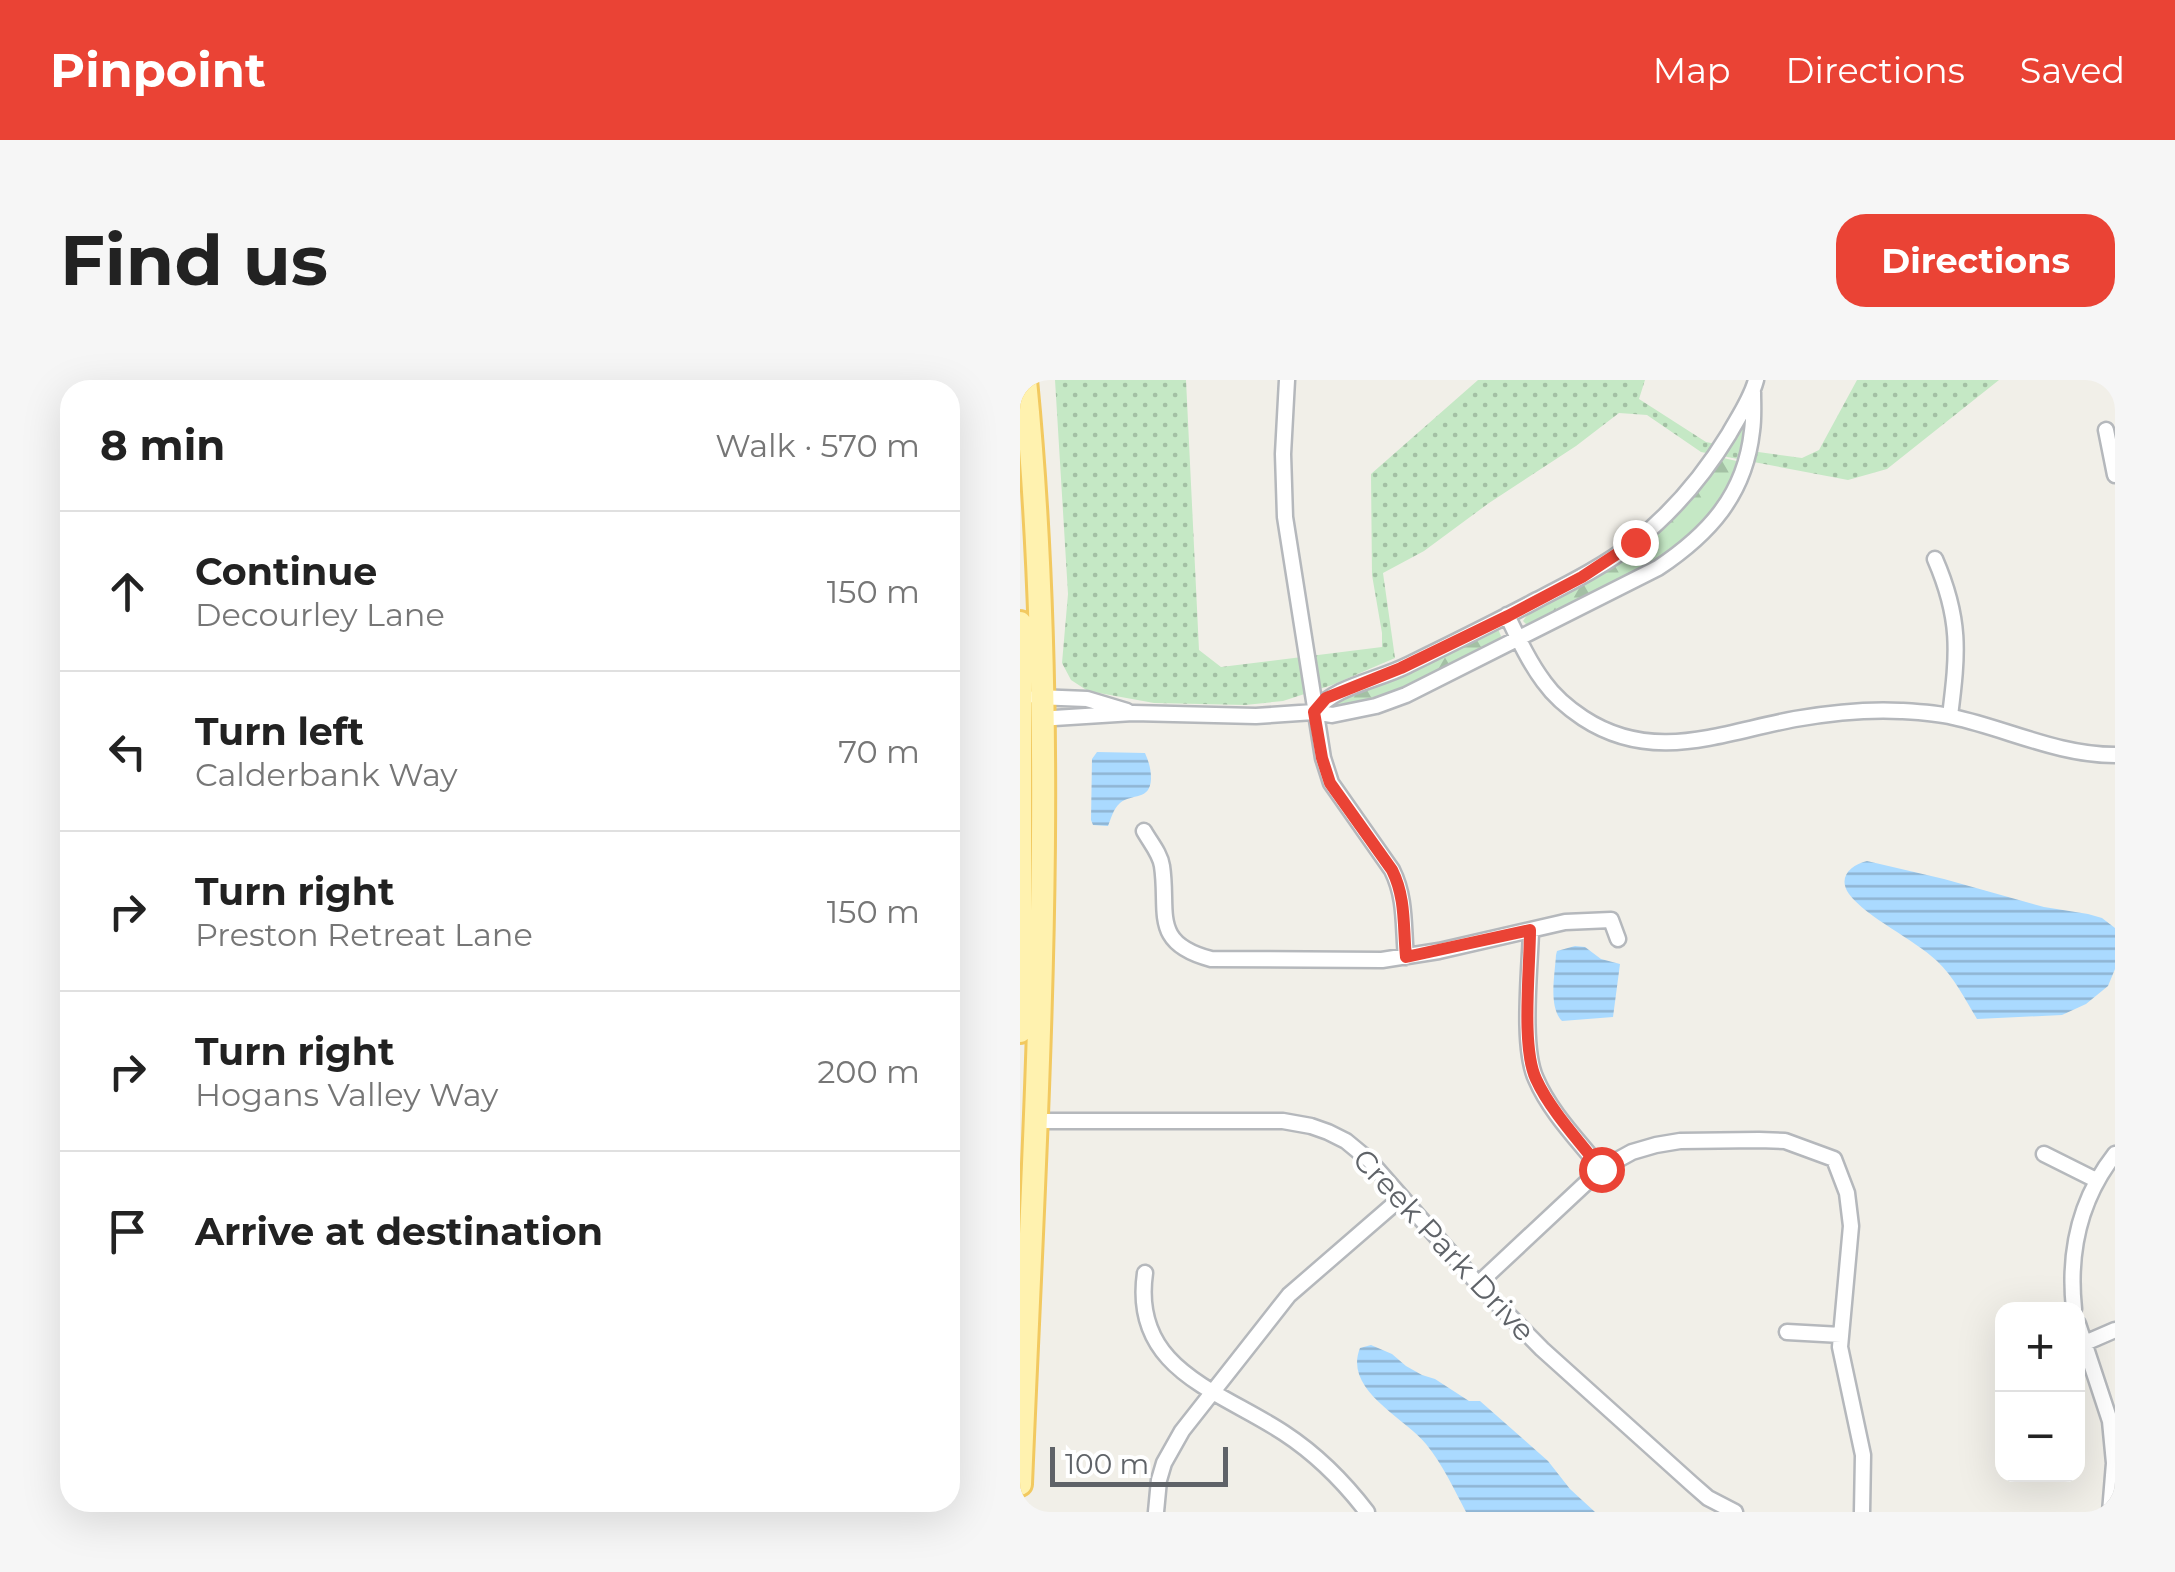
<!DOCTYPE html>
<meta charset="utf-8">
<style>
body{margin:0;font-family:Montserrat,sans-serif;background:#f6f6f6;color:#222}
.controls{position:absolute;right:30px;bottom:30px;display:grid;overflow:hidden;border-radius:20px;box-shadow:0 10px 40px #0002}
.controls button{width:90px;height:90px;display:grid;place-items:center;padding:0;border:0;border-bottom:2px solid #e0e0e0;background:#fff;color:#222;font:50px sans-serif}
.scale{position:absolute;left:30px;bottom:25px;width:178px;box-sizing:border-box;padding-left:10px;border:5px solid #5f6368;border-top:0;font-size:28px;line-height:35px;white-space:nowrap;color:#5f6368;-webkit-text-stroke:8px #fff;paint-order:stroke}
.stop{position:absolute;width:30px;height:30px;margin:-22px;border:8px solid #ea4335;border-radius:50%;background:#fff}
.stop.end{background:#ea4335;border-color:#fff;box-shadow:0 2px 10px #0008}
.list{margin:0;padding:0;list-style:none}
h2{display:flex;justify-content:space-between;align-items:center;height:130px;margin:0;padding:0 40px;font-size:42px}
h2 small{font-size:32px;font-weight:400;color:#767676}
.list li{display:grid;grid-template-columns:65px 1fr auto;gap:30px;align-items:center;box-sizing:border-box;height:160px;padding:0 40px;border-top:2px solid #e0e0e0}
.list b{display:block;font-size:38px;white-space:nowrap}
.list p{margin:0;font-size:32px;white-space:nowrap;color:#767676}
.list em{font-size:32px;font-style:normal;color:#767676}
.icon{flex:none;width:55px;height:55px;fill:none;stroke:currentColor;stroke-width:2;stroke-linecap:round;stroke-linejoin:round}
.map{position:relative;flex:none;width:1095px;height:1132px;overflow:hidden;border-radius:30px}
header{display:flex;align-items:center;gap:60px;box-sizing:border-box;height:140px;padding:0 50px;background:#ea4335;color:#fff}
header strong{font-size:48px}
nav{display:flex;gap:55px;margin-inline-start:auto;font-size:35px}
.intro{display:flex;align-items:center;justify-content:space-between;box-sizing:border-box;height:240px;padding:0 60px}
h1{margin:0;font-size:70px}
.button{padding:25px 45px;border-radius:30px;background:#ea4335;color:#fff;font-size:35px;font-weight:700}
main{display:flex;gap:60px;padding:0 60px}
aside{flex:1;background:#fff;border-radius:30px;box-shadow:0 10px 40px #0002}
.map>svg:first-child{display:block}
.grass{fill:url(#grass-dots)}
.forest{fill:url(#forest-firs)}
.water{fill:url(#water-rules)}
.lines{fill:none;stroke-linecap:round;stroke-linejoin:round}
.street-casing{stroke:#b5b8bc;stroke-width:19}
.primary-casing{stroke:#f2c960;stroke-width:28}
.street{stroke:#fff;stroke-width:14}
.primary{stroke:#fff2af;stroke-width:22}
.route{stroke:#ea4335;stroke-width:12}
.labels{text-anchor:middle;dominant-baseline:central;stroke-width:8;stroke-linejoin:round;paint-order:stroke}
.street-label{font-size:30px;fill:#5f6368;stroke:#fff}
</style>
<header>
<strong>Pinpoint</strong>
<nav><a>Map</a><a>Directions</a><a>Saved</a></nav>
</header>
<div class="intro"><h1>Find us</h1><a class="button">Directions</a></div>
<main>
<aside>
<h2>8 min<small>Walk · 570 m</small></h2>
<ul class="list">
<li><svg class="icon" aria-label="ahead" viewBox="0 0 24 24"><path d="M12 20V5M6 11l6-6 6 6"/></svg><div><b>Continue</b><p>Decourley Lane</p></div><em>150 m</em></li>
<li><svg class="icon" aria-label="left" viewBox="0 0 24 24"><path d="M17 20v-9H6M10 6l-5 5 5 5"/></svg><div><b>Turn left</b><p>Calderbank Way</p></div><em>70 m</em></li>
<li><svg class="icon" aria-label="right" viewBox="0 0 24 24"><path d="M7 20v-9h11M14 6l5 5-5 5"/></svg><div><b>Turn right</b><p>Preston Retreat Lane</p></div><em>150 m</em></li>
<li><svg class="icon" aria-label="right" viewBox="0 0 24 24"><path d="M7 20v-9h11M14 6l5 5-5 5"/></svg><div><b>Turn right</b><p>Hogans Valley Way</p></div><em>200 m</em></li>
<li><svg class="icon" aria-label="arrive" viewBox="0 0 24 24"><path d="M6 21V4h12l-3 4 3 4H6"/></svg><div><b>Arrive at destination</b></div></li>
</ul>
</aside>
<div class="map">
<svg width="1095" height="1132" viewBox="0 0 1095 1132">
<defs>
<pattern id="grass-dots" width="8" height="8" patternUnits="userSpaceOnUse" patternTransform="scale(2.5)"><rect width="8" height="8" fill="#c5e8c5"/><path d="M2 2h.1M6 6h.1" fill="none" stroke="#a3c0a4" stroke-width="1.8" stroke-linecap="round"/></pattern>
<pattern id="forest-firs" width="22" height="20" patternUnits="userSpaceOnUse" patternTransform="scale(2.5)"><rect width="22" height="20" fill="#c5e8c5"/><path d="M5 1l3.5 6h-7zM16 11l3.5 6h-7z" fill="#a3c0a4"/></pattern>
<pattern id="water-rules" width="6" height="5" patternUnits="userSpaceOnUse" patternTransform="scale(2.5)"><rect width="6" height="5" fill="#aadaff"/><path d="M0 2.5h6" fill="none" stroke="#8eb4d2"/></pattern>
</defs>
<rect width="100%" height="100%" fill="#f1efe8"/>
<path class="grass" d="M35,0H166L179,270L201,287L362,267V253L352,195L351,94L458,0H625L619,19L686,62L705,66L718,46H723L727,50L724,70L782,78L799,70L837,0H979L867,89L828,100L681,72L627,35L599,33L556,66L469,123L404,171L363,193L375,278L312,305L263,321L225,325L134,323L68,311L51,300L42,283L48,214Z"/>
<path class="forest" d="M699,77L721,82C711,106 698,130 679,149C656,174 623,188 593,204C565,218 536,232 508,246L503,241L508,234L568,199Z
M472,247L478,249L481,256L478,262L360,319L311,328L308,325L314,319L366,300Z"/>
<path class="water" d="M77,372L125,373C129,382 131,389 131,399C130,421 112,413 100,423C93,429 91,439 88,446L73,445L71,440L72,379Z
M847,481L924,499L1024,527L1068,534L1082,538L1095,548V589L1088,606L1066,624L1042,635L957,639C945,619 934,597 917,581C894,559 847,538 829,514C817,497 831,485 847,481Z
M555,566L565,567L581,579L600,584L593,637L542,641C528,627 535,594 536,575L537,571Z
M351,965L372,974L386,986L402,995L415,999L449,1021H460L528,1081L550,1109L575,1132H446C434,1109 423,1085 406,1064C384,1037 323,1010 340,968Z"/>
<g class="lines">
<g class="street-casing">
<path id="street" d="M267,0L263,74L265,137L303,378L311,403L372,490C386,518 383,546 386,577
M1086,50L1095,95
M915,179C941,239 938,272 930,336
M487,235C498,258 509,282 524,302C534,316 548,328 563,338C633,384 700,353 775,339C810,333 845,329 881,331C898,332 917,333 933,337C988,349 1038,375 1095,375
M16,317L67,319L107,331
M294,332C316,305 357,301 388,285C431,264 474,243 517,220C550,203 584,186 615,162C653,132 684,95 709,54C719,36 731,19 736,0
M20,341L34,338L113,333L236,336L294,332L312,335L356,326L386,315L638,188C689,154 725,115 732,51C734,38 733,25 733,12
M124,451C130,462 140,473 142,486C149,532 130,563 191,579L362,580L419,571L545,542L591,540L598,559
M511,551C510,589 501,667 516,699C530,732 559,761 581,789
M16,741H263L291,746L308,752L326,761L349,780L458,904L522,969L672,1104L688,1118L715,1132
M1024,774L1076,800
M125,893C111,990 199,1010 264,1053C296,1074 324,1102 347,1132
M458,904L581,789L612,772L636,765L660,761L739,760L765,761L814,779L827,813L831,846L820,967L843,1075L842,1132
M1054,929C1048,872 1059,820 1095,774
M1058,944L1090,1041L1094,1083L1090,1132
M767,952L821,955
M1065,963L1095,950
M136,1132L139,1100L144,1083L162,1051L269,915L381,818"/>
</g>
<g class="primary-casing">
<path id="primary" d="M0,243V651
M0,1104C15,736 41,368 5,0"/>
</g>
<use href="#street" class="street"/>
<use href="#primary" class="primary"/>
</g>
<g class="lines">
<path class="route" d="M581,789C560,762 530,730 516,699C501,667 510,588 510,550L386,577C383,546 386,518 372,490L310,403L302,378L294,332L306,318L381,288L488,236L562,197L615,162"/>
</g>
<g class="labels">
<g class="street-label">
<text transform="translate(424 865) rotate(47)">Creek Park Drive</text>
</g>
</g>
</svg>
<div class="controls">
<button>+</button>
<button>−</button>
</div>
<div class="scale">100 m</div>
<div class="stop" style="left:581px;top:789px"></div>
<div class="stop end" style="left:615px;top:162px"></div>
</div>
</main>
